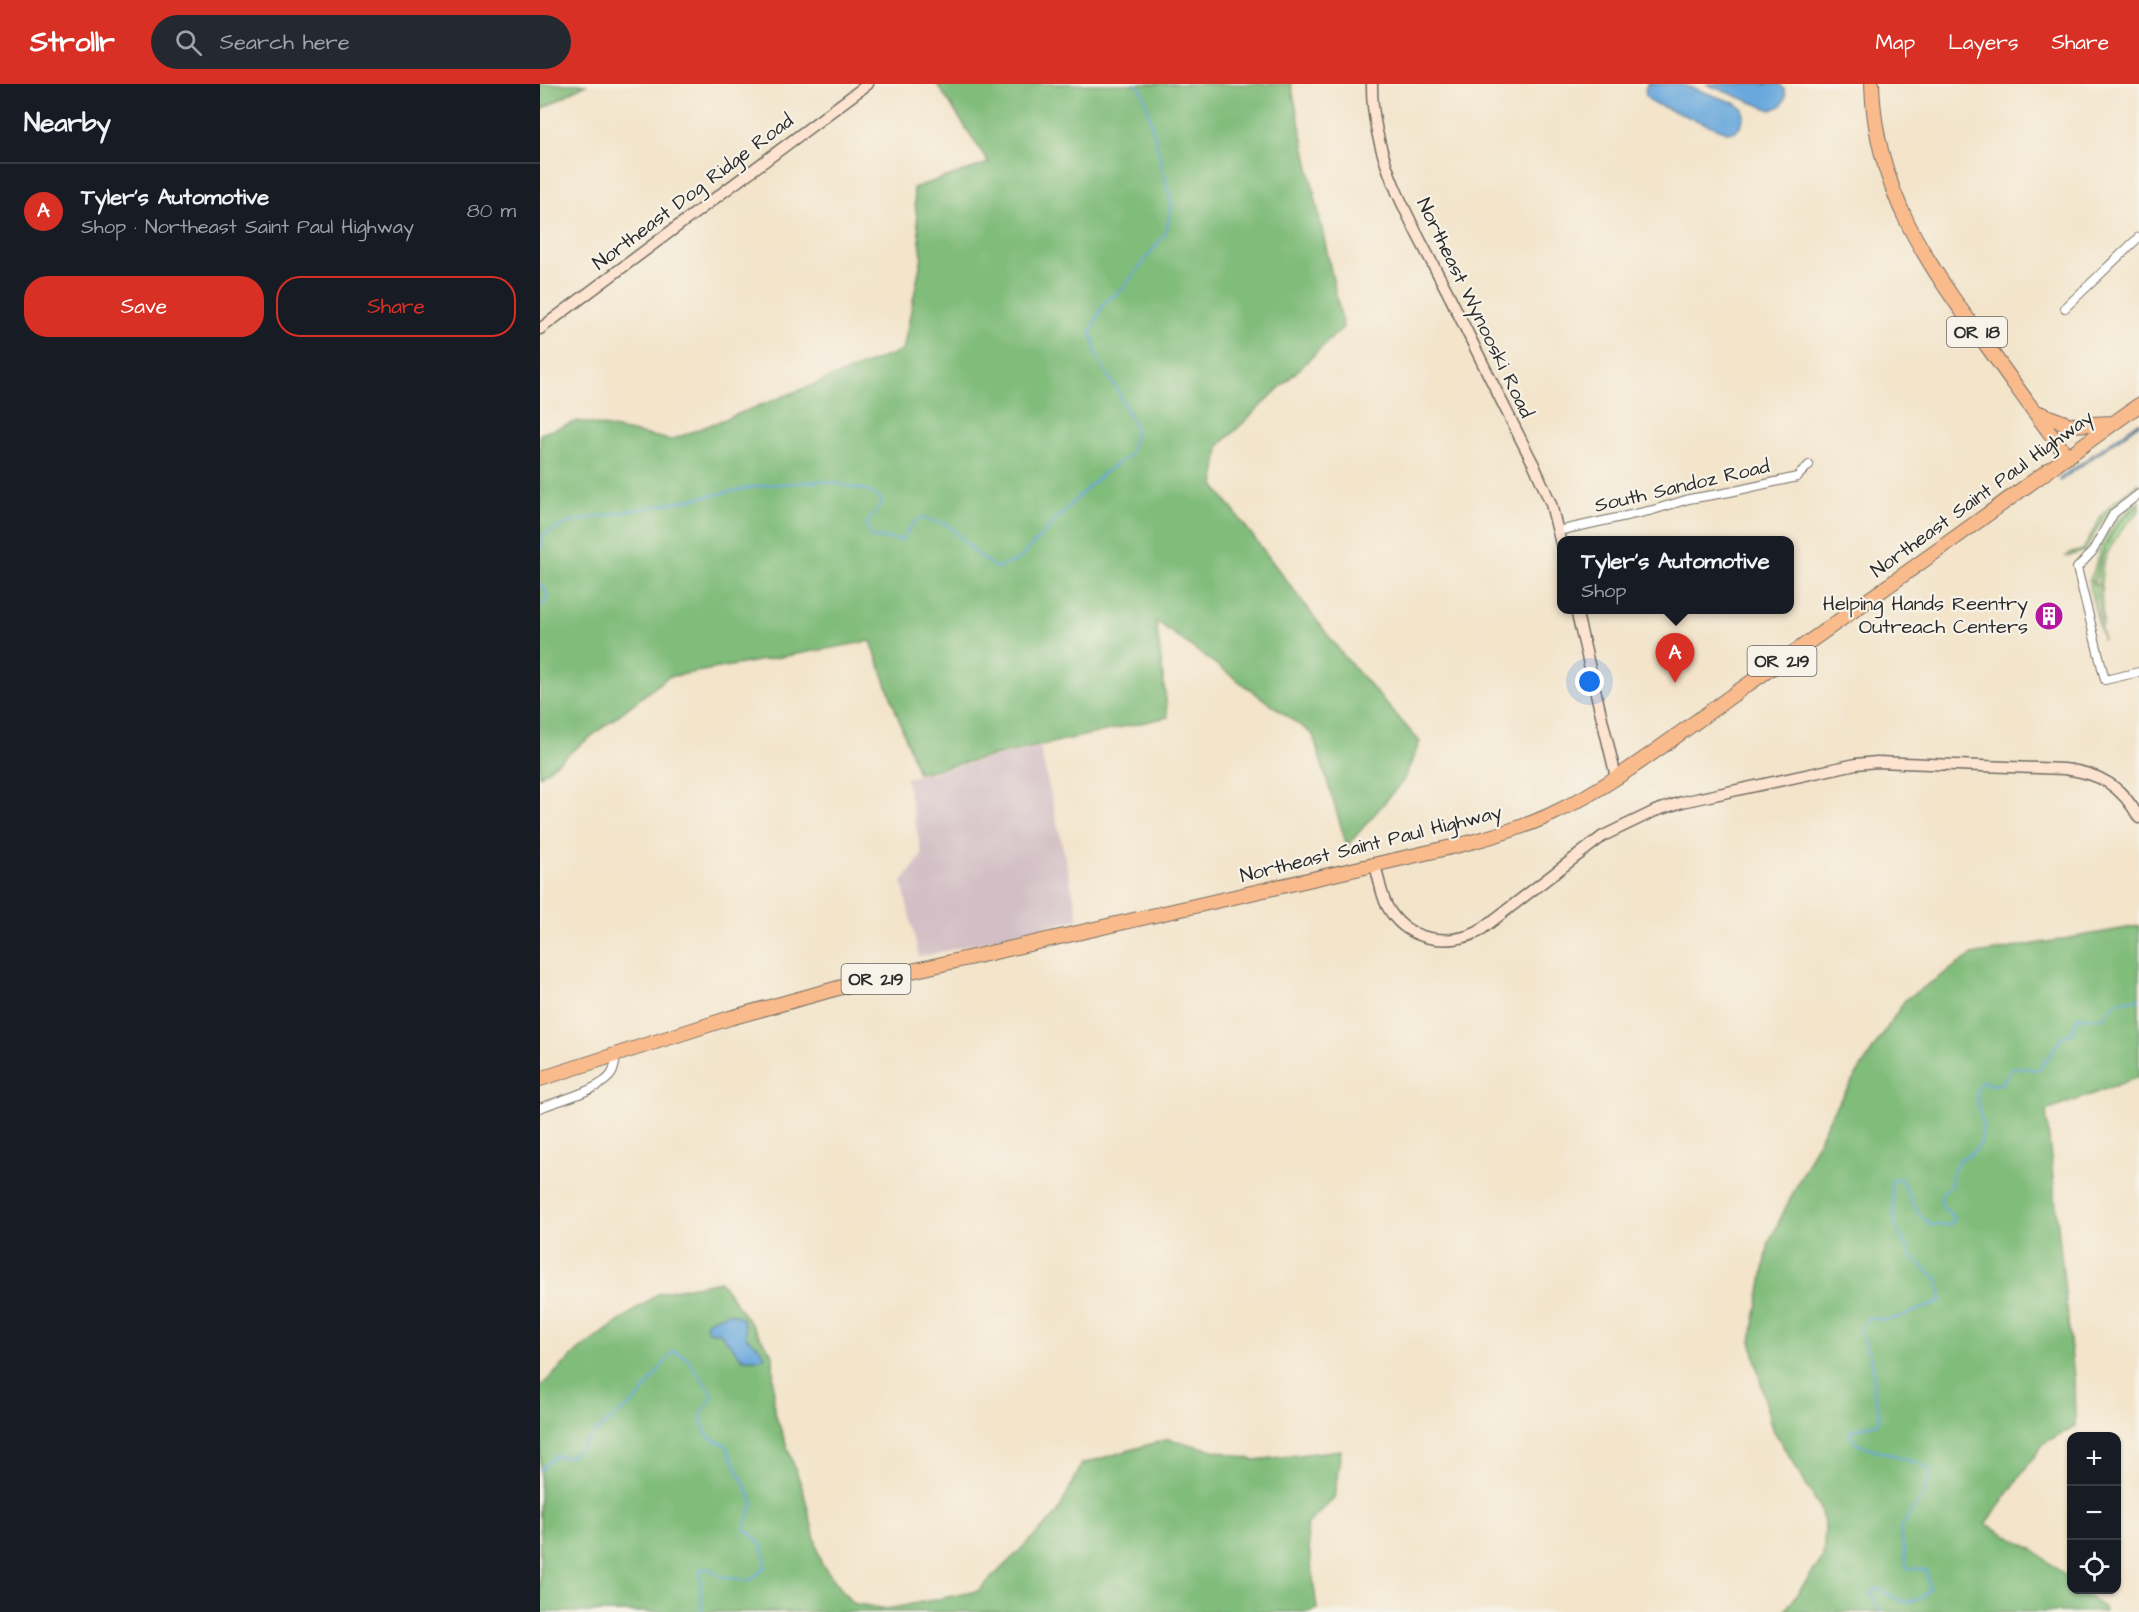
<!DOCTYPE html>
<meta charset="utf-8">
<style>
body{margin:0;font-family:"Architects Daughter",sans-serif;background:#242831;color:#f1f3f6}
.controls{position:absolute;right:18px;bottom:18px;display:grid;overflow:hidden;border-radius:12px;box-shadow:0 2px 4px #0004}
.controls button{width:54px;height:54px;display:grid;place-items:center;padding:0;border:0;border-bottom:2px solid #363941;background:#171b24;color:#f1f3f6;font:30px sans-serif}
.you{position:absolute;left:1050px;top:598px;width:21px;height:21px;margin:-15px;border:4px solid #fff;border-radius:50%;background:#1a73e8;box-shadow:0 0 0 9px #1a73e833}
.badge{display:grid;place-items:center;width:39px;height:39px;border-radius:50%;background:#d93025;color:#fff;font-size:20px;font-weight:700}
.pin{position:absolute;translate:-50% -50px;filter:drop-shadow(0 2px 3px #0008)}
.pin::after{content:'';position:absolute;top:32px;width:21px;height:18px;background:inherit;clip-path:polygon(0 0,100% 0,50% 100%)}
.popup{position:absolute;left:1017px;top:452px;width:237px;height:78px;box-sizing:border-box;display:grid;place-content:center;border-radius:12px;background:#171b24;filter:drop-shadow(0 2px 4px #0005);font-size:20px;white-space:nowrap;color:#9ea1a6}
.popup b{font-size:22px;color:#f1f3f6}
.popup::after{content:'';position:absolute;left:50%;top:100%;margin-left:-12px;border:12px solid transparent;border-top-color:#171b24}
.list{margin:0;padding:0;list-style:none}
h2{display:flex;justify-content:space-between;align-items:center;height:78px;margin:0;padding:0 24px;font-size:26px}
h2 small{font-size:20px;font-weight:400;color:#9ea1a6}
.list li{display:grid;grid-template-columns:39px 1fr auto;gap:18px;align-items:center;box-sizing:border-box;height:96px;padding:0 24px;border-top:2px solid #363941}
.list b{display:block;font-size:22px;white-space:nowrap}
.list p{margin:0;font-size:20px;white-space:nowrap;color:#9ea1a6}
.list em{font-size:20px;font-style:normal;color:#9ea1a6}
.actions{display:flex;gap:12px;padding:18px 24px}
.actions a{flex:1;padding:14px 0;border:2px solid #d93025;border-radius:24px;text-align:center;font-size:21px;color:#d93025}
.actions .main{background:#d93025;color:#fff}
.icon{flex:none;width:33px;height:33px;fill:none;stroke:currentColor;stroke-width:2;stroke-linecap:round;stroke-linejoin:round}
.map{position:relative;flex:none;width:1599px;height:1528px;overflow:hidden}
header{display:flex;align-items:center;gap:36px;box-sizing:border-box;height:84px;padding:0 30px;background:#d93025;color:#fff}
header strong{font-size:28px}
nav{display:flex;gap:33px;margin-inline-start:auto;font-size:21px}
.search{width:420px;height:54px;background:#242831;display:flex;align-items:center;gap:15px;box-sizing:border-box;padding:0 21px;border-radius:33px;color:#9ea1a6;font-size:22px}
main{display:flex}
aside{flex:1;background:#171b24}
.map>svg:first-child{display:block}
.industrial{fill:#d2bec5}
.green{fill:#a1dc8f;stroke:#66845d;stroke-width:1.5}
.forest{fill:#80bc7a;stroke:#567452;stroke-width:1.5}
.water{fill:#69a8dc;stroke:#4a6a84;stroke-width:1.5}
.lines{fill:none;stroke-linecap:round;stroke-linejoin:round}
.stream{stroke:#69a8dc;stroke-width:2}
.street-casing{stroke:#716c63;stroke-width:10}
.secondary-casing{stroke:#716c63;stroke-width:13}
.highway-casing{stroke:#716c63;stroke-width:16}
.street{stroke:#fff;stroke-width:8}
.secondary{stroke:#fde4d1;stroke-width:10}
.highway{stroke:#fabb8c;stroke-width:14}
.labels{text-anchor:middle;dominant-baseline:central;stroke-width:4.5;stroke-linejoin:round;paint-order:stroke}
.shield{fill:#f7f3e8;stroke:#686764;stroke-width:1.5}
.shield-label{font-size:18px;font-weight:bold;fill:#2b2b2b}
.street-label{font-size:20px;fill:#2b2b2b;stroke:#f7f3e8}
.poi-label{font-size:20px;fill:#2b2b2b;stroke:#f7f3e8;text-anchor:end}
</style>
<header>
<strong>Strollr</strong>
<div class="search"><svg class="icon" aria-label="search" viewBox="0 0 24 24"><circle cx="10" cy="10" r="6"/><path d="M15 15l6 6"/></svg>Search here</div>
<nav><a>Map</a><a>Layers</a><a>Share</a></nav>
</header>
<main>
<aside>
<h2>Nearby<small></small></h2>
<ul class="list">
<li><span class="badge">A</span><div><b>Tyler's Automotive</b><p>Shop · Northeast Saint Paul Highway</p></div><em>80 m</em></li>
</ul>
<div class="actions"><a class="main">Save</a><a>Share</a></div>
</aside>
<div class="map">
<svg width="1599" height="1528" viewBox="0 0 1599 1528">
<rect width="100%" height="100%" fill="#f7f3e8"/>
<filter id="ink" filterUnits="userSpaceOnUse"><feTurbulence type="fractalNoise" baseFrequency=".0167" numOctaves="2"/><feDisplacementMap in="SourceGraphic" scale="12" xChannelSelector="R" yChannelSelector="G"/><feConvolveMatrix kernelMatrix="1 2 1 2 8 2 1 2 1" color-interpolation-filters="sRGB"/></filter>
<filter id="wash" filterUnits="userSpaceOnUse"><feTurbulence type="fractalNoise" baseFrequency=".008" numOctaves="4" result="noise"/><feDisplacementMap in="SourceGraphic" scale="24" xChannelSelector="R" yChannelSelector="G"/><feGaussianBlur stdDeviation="1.35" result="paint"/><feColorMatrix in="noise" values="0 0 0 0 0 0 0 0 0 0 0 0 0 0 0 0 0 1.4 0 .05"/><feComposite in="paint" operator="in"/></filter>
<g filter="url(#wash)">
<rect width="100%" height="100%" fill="#f3e4ca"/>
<path class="industrial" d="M500,663L539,835L379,873L362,798L382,771L366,694Z"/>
<path class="green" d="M1599,399V402C1567,424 1563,434 1545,467L1525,473L1531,469L1543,466L1562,431L1573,419Z
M1599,417V420C1573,440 1560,464 1555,496L1550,498L1549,497C1555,489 1555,479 1558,470C1566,447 1580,430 1599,417Z
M1599,422V427C1583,442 1571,457 1564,478L1561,477C1567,454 1580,436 1599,422Z
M1560,479L1563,480L1561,497L1563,542C1558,520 1556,501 1560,479Z
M1555,498L1556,522L1563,556L1549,501Z"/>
<path class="forest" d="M0,0H46L0,26Z
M397,0H751L803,243L679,362L674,401L803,571L880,658L863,697L807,762L773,651L616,537L628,633L378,689L331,557L128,593L0,692V350L38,337L131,356L363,266L382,172L373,104L449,79Z
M1599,842V993L1506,1027L1534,1294L1535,1342L1504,1359L1446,1440L1494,1466L1531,1497L1532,1506H1541L1564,1524L1565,1528H1244L1283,1474L1285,1442L1279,1422L1231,1342L1211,1257L1229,1158L1293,1027L1365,916L1432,871Z
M180,1197L233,1271L234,1327L263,1406L281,1479L312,1519L347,1525L438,1507L517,1430L542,1380L628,1355L715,1376L801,1366L794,1415L766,1441L777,1525L768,1528H0V1303L39,1266L119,1209Z"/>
<path class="water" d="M1107,0H1141L1195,19L1203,25L1204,33L1201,41L1194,48H1187L1113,19C1106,14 1103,9 1107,0Z
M1166,0H1239C1248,6 1247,14 1241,22L1231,26Z
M1599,338V340L1520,397L1519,395Z
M188,1229C209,1233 202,1238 207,1254L219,1263L225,1272L221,1275H203L179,1248L168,1247L166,1241L167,1237Z"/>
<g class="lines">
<path class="stream" d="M0,466L4,451L27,439L225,401L284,397L326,406L340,414L342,419L327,439L330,453L362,456L372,440L381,434L408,441L436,469L456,484L478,476L541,410L565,388L590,371L596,346L579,309L558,276L551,247L563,220L583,205L625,150L632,122L606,18L601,4L595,0
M0,500L3,502L8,511L5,518L0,521
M0,1386L15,1372L30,1373L63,1342L98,1315L133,1267L147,1274L173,1311L161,1330C163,1350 166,1354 186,1361L213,1418L205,1445C221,1458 226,1462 225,1484L209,1497L180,1492L170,1485H160L162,1528
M1341,1528L1331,1511L1336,1504L1363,1518L1381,1515L1390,1504L1386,1486L1367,1484L1360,1444L1383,1411L1392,1387L1378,1379L1317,1360L1309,1348L1339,1338V1327L1333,1305V1280L1320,1246L1328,1233L1342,1236L1353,1235L1401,1218L1398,1195L1372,1174L1355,1141L1351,1097L1360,1094L1378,1129L1391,1141H1409L1415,1135L1401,1121V1109L1411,1102L1412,1091L1419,1076L1432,1069L1440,1061L1443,1044L1436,1008L1442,997L1453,1001L1462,999L1473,983L1499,986L1523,952L1533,949L1537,933L1564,934L1577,917L1599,915"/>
</g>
</g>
<g filter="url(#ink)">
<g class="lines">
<g class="street-casing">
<path id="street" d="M1525,224L1599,153
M1599,410L1574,429L1552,468L1537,484L1565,596L1599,588
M1018,447L1113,426L1149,415L1190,408L1257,393L1269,381
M0,1024C17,1017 64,1005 72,989C75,984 75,976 77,970"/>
</g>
<g class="secondary-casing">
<path id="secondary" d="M832,0C831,79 878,149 912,217C939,272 966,327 994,381L1011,420L1021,460
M0,245L328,0
M1036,526L1076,693
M835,781C839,795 841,810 847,822C865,856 905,863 938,848L1063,752L1115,727L1142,718L1316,680L1337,678L1524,685C1560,689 1582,702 1599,734"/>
</g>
<g class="highway-casing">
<path id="highway" d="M1332,0C1335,107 1387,179 1447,262C1474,299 1500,337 1528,373
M1494,327L1530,341L1573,339
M0,995L190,934L302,903L916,762C948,754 980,745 1010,731C1079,699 1145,644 1207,601C1340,510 1469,414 1599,321"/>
</g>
<use href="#street" class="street"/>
<use href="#secondary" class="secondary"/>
<use href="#highway" class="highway"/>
</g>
</g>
<defs>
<g id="building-disc" transform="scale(1.5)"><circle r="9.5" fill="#b5179e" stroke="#f7f3e8"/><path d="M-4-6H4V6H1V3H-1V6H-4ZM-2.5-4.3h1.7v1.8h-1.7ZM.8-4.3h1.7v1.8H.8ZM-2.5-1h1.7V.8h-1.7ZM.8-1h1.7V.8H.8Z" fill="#fff"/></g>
</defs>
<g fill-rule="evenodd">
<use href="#building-disc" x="1509" y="532"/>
</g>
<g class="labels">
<g class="shield">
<rect x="1407" y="233" width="60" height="30" rx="4.5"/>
<rect x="1207.5" y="562" width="69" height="30" rx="4.5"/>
<rect x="301.5" y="880" width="69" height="30" rx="4.5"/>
</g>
<g class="shield-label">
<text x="1437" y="248">OR 18</text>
<text x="1242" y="577">OR 219</text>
<text x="336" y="895">OR 219</text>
</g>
<g class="street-label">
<text transform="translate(153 108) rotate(-37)">Northeast Dog Ridge Road</text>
<text transform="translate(935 224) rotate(64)">Northeast Wynooski Road</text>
<text transform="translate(1142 402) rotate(-13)">South Sandoz Road</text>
<text transform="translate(1442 410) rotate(-36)">Northeast Saint Paul Highway</text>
<text transform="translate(831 760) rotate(-14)">Northeast Saint Paul Highway</text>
</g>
<g class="poi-label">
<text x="1488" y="520">Helping Hands Reentry<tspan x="1488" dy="23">Outreach Centers</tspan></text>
</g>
</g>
</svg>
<div class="controls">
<button>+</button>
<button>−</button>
<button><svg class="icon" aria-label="locate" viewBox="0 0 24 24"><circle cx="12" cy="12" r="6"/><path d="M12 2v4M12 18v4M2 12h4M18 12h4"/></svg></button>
</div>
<div class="you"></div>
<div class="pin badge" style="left:1135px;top:599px">A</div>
<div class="popup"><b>Tyler's Automotive</b>Shop</div>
</div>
</main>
